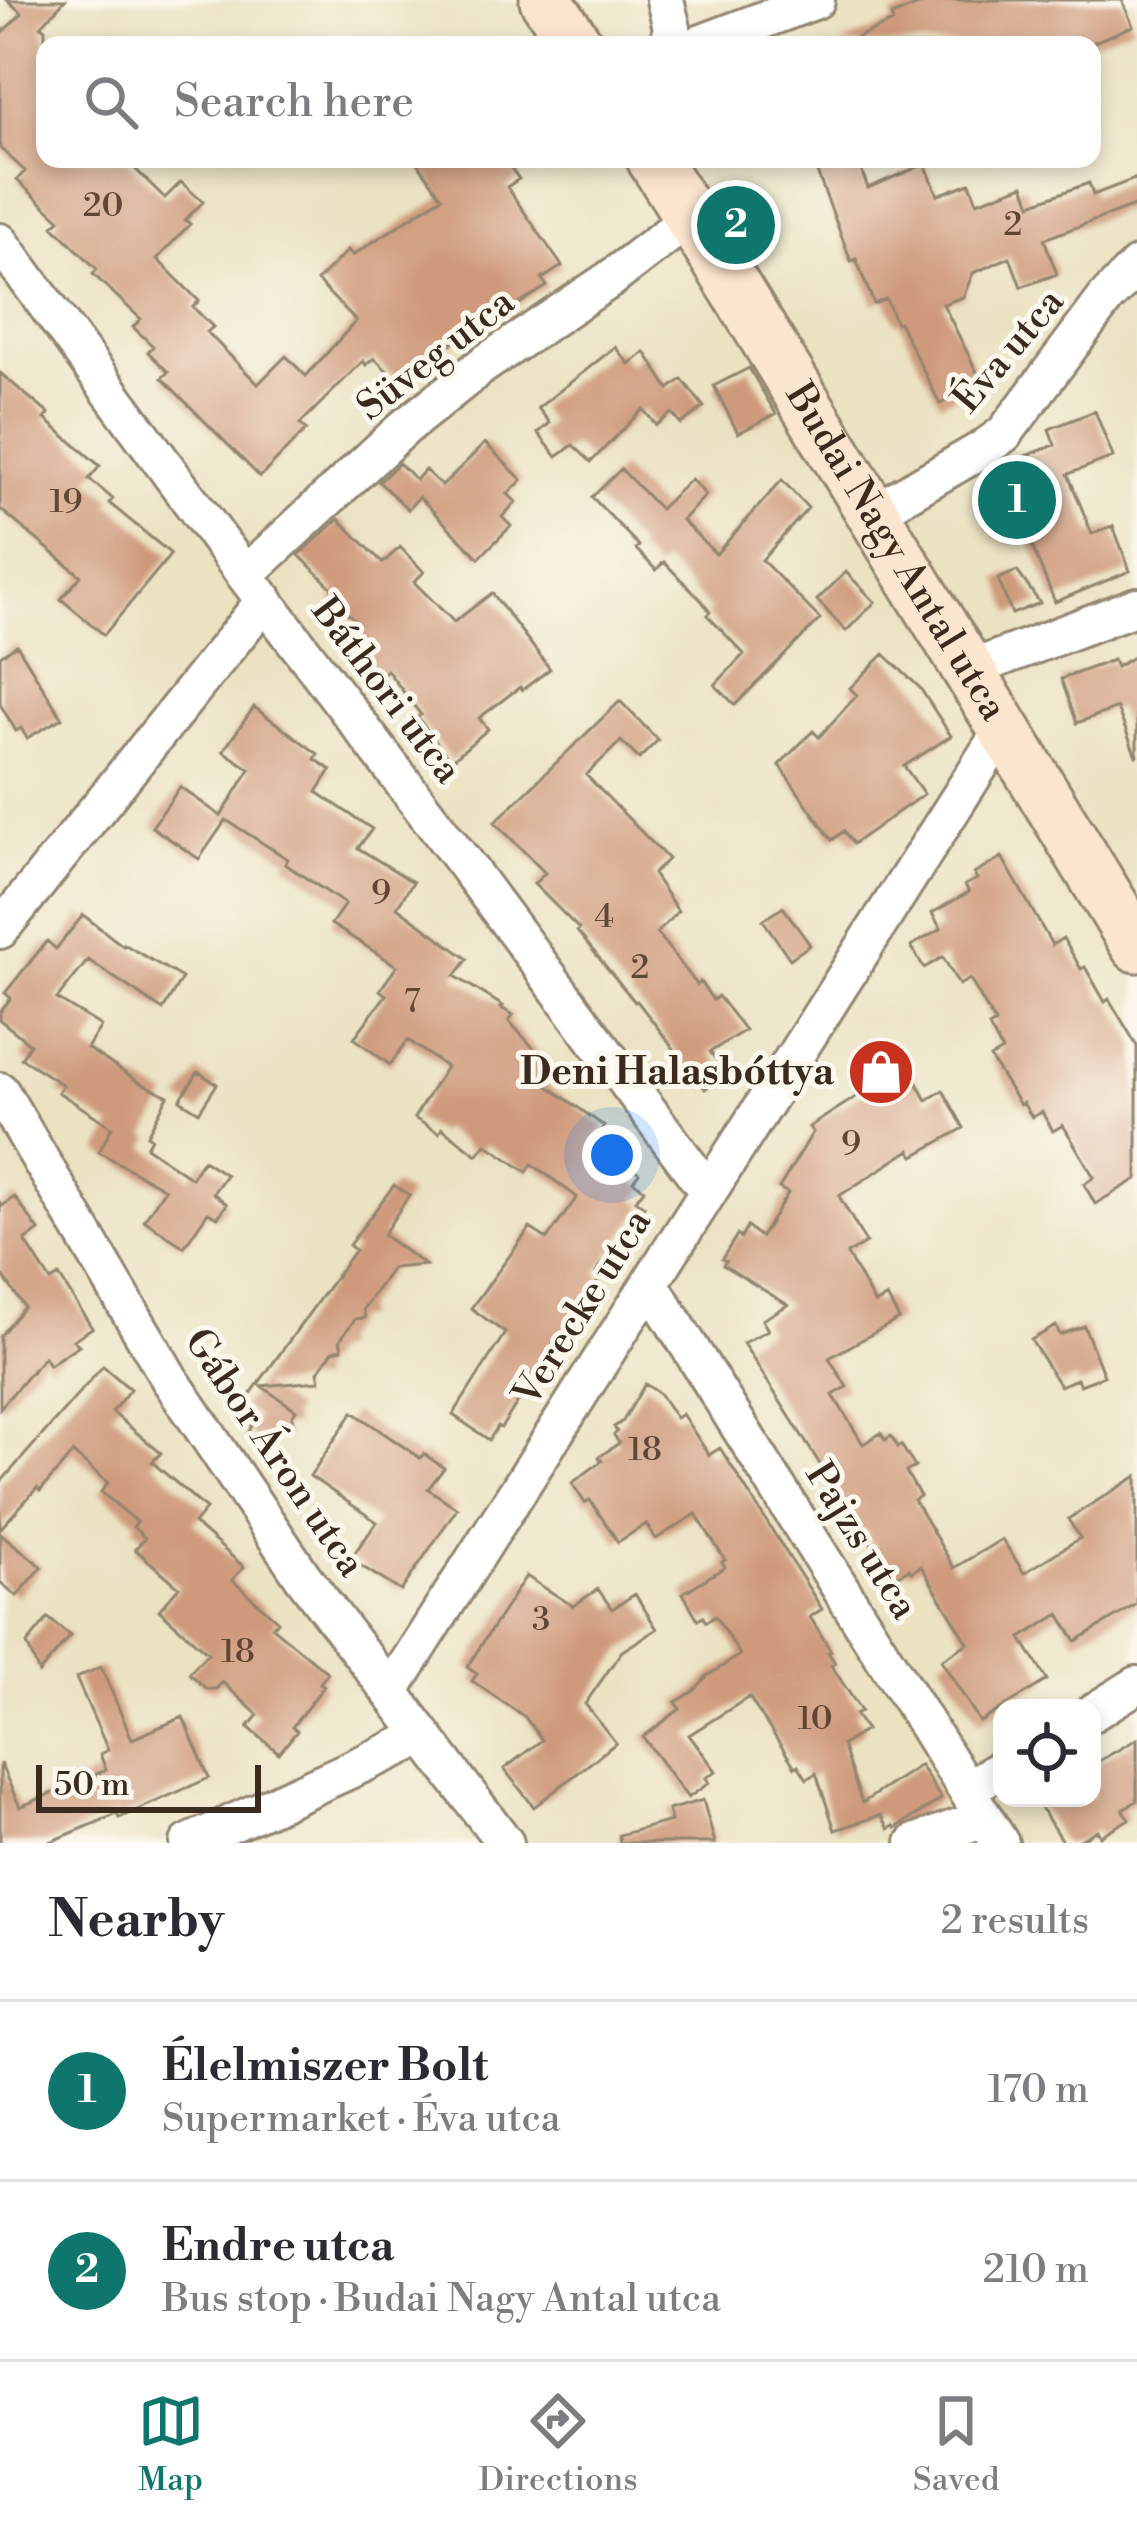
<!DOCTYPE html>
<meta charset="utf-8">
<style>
body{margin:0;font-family:"Libre Bodoni",serif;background:#f2f2f3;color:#2b2b33}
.controls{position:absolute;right:36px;bottom:36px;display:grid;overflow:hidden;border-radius:24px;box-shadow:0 6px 18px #0003}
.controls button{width:108px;height:108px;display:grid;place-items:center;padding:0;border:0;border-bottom:3px solid #e1e1e2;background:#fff;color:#2b2b33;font:60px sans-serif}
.scale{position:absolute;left:36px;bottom:30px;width:225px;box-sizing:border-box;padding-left:12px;border:6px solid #3b2a1e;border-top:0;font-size:33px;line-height:42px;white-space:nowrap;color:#3b2a1e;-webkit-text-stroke:9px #fbf7ec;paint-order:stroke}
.you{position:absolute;left:612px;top:1155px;width:42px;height:42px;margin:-30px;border:9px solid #fff;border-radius:50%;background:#1a73e8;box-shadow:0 0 0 18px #1a73e833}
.badge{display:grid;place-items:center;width:78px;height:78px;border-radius:50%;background:#0f766e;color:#fff;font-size:39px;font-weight:700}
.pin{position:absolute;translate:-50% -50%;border:6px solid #fff;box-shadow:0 3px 12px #0006}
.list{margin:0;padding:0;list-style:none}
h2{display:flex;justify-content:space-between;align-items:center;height:156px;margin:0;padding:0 48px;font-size:51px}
h2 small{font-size:39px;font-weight:400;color:#7c7c81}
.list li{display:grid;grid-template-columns:78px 1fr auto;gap:36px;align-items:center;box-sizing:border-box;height:180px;padding:0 48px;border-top:3px solid #e1e1e2}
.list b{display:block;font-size:45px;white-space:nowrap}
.list p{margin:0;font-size:39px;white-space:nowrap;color:#7c7c81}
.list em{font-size:39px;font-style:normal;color:#7c7c81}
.icon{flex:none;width:66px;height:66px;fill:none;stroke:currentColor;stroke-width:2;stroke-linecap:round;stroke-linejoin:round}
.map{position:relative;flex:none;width:1137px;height:1843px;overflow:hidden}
.search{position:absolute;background:#fff;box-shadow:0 6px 18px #0003;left:36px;right:36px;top:36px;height:132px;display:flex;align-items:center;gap:30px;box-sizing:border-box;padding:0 42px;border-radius:24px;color:#7c7c81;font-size:45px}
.sheet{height:516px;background:#fff}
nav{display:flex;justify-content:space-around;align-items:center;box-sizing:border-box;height:168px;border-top:3px solid #e1e1e2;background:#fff;font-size:33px;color:#7c7c81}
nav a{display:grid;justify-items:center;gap:6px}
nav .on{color:#0f766e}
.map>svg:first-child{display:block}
.building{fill:#cf9a7b}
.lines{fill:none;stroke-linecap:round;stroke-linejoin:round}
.street-casing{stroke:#938670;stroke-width:42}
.secondary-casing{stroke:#938670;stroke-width:57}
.street{stroke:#fff;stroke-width:36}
.secondary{stroke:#fce5cf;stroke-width:51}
.labels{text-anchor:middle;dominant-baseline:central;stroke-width:10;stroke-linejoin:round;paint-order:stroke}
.number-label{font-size:33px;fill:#604635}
.street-label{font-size:39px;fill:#3b2a1e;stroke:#fbf7ec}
.poi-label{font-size:39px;font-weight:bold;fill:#3b2a1e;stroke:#fbf7ec;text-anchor:end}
</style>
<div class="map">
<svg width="1137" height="1843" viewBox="0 0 1137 1843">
<rect width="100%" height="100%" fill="#fbf7ec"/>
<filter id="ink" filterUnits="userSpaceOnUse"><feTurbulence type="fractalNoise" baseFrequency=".00833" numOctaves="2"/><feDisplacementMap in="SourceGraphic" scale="24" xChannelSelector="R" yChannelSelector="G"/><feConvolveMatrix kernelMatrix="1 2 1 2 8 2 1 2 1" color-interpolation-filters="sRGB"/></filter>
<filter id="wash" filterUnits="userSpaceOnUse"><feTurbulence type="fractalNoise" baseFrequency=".004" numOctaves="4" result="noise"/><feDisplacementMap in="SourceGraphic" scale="48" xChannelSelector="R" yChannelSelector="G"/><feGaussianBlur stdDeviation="2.7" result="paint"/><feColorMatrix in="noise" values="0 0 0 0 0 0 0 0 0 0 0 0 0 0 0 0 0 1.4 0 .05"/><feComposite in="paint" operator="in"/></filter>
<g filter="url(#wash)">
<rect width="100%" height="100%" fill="#ebe2c2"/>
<g id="blocks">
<path class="building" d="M7,0H65L41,26L45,29V159H125L165,198L181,182L203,202L185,220L190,224L157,259L199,301L193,307L213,327L207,332L258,384L286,356L306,376L356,321L317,281L348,250L353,255L442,197L415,159H504L519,179L507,187L562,266L542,279L547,286L493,321L495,325L468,343L463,336L448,346L443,339L399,382L374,358L366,365L363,361L300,424L306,430L260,477L162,378L168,372L148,352L153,346L133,327L141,319L93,274L97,269L53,226L60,220L17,180L25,171L0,148V35L22,13Z
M931,0H1122L1133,26L1087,45H839L893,22L891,16Z
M812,159H857L868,188L925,164L938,195L970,183L977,202L1024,185L1031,204L1089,183L1093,195L1137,178V205L1044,239L1057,274L1021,287L1010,257L973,273L963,297L943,304L982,382L940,404L899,322L896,323L886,299L874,304L856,259L851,261Z
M615,347L629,364L645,352L669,389L682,379L704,407L681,424L672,413L656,425L643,409L591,462L573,445L557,457L538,433L550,423L538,408Z
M749,368L776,414L738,433L714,386Z
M0,373L49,414L45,419L100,466L89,479L113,499L109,503L171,554L104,635L61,599L81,576L0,509Z
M1095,411L1113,457L1068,474L1092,534L1113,526L1130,571L1055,602L1012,497L1030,490L1017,459L1055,445L1049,429Z
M485,443L522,480L508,494L516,502L502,517L511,526L479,558L419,497L408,509L379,482L399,463L416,480L425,470L442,486Z
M621,469L660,509L691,479L706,495L682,520L716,554L782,480L808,508L762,560L820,619L735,705L715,685L744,654L707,615L710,612L702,601L664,562L656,570L636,549L639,546L592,497Z
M339,519L383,563L400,547L424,572L414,582L454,622L492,593L550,669L522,690L520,687L479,718L488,729L451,761L417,717L421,715L387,670L382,676L343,642L359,624L332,598L337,593L299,555Z
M1017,571L1040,603L1012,614L998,579Z
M846,572L875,602L846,631L817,600Z
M17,645L62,718L27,738L21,728L16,731L0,704V656Z
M884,654L920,688L951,736L904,766L924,794L853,844L844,831L832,840L779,765L813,731L819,737L857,695L850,688Z
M1137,655V755L1136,756L1117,708L1077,723L1061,679L1113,660L1116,667Z
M620,701L658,740L639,759L621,741L586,775L668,859L653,874L678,911L657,933L697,985L700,982L713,1000L718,996L745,1030L710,1052L726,1073L705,1089L637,1001L635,1002L577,931L579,929L534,884L545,873L495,822Z
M254,707L318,754L315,759L331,770L317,792L372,829L358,848L413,882L397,907L468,959L455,976L503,1006L501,1008L513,1015L509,1021L556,1073L545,1084L604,1126L594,1140L639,1173L633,1181L644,1189L636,1200L644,1206L596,1273L601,1276L540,1371L538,1370L501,1428L498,1426L489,1440L453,1415L505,1333L471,1308L530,1228L547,1239L577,1197L532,1164L527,1172L486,1144L477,1155L442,1128L439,1133L414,1118L446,1067L408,1040L390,1065L354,1038L386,995L380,990L397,966L331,924L345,904L285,864L288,859L226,820L199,859L152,827L180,787L221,816L250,769L223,751Z
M1002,857L1052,945L1063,938L1081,969L1085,967L1105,1002L1109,999L1137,1046V1179L1095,1204L1084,1184L1094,1177L1063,1125L1053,1131L1042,1112L1032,1117L1023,1103L1020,1105L990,1058L1002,1051L989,1027L995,1023L970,979L959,985L943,957L924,968L911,946L941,929L932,913L969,892L965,885L977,879L974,874Z
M783,907L810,945L790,959L763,920Z
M83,915L123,946L124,944L182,978L163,1010L88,960L57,999L101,1026L87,1048L137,1081L168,1096L147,1135L151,1138L146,1147L191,1178L203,1160L226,1175L213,1193L227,1204L218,1217L208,1212L184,1247L144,1220L165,1189L99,1152L112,1127L58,1092L63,1085L21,1058L30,1044L0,1020V1012L11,998L5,993L47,941L56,949Z
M900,1055L927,1100L943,1090L964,1128L914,1156L910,1150L839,1196L866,1243L847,1254L875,1304L887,1297L899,1319L829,1358L847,1387L833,1395L863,1444L881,1433L885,1440L891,1436L898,1447L901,1445L915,1467L906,1472L920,1496L914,1500L954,1568L1002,1539L1024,1573L1080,1538L1068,1519L1137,1476V1604L1076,1641L1059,1614L1021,1638L1047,1680L980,1722L941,1660L968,1643L921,1566L911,1572L909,1569L892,1579L864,1531L859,1534L820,1471L823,1469L743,1343L768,1330L762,1320L788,1305L723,1265L726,1261L722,1259L737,1235L741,1238L747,1227L761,1237L788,1193L779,1188L813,1132L809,1127L873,1086L866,1075Z
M198,1072L217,1084L199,1112L180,1100Z
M394,1185L409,1195L383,1235L425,1265L392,1268L363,1309L365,1318L355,1319L340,1340L342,1349L333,1351L318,1372L320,1381L261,1386L296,1410L292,1416L294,1426H284L267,1446L248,1433L257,1417L242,1406L355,1250L349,1245Z
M15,1197L39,1231L25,1241L51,1281L59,1276L92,1328L73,1340L79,1345L49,1365L44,1357L0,1408V1336L24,1307L0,1271V1203L2,1206Z
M1056,1326L1060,1335L1084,1326L1104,1376L1080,1385L1077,1379L1060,1386L1031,1340Z
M103,1366L130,1389L112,1412L161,1453L152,1462L206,1509L194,1523L244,1567L232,1580L278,1621L272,1627L328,1673L320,1683L324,1686L292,1727L297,1731L279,1753L248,1727L258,1715L222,1682L216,1689H207L189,1673L208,1653L159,1610L179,1587L135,1549L145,1538L133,1527L137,1522L101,1492L108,1483L73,1453L40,1491L37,1488L0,1529V1483Z
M645,1384L659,1393L676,1418L682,1414L709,1455L720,1448L822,1609L810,1617L831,1651L828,1652L835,1663L831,1665L861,1711L855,1714L866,1730L842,1745L862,1803L920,1765L941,1799L896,1828L894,1826L889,1829L881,1815L835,1830L816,1773L807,1779L798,1765L795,1767L749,1697L689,1735L716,1771L706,1778L709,1783L688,1798L643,1737L680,1709L676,1702L694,1691L707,1676L740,1655L715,1616L706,1622L703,1617L698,1620L683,1593L725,1567L722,1562L725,1560L696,1514L656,1539L646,1524L618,1542L590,1500L585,1503L572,1483L602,1461L599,1457L619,1443L614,1435L617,1432L614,1427L623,1421Z
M353,1412L420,1458L424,1454L444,1468L428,1489L457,1508L401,1591L350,1559L377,1522L310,1476Z
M0,1533L42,1567L17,1596L0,1582Z
M526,1576L573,1606L598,1589L612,1609L635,1594L657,1629L622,1651L585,1704L616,1743L534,1807L504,1769L542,1740L525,1717L472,1681L477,1674L467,1667Z
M48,1618L70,1636L39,1673L27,1644Z
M101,1667L132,1739L183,1717L209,1778L119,1818L117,1814L48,1843H0V1763L20,1807L106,1770L100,1754L108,1750L76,1678Z
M1137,1739V1801L1123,1809L1129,1819L1100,1836L1097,1830L1075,1843H1063L1035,1798H1092V1765Z
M703,1800L715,1843H620L619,1835L671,1821L668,1810Z"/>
</g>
</g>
<g filter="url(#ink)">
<use href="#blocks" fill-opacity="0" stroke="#938670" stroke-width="3"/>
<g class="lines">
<g class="street-casing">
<path id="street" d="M665,0L672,28L668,45
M697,45L816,0
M0,242L245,575L465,864L707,1190
M873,513L983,449L1004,434L1106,298L1137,266
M245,575L405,427L483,365L609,280L691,217
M968,670L1137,606
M0,930L265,600
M0,1091L169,1378L303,1577L505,1843
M650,1284L1000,1843
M391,1690L1003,729
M1092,1713L1137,1685
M967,1789L1002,1768
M189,1843L424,1736
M915,1843L984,1818"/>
</g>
<g class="secondary-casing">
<g id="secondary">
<path d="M546,0L577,45"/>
<path id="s1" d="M653,159L732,283L1137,946"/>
</g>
</g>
<use href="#street" class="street"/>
<use href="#secondary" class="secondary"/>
</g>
</g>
<defs>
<g id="shop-disc" transform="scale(3.45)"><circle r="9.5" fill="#c8321e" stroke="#fbf7ec"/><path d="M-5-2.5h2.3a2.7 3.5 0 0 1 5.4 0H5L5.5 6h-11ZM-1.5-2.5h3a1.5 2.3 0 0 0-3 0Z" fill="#fff"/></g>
</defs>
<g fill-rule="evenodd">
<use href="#shop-disc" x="881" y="1072"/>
</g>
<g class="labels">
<g class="number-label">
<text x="103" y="206">20</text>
<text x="1013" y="225">2</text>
<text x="66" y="502">19</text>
<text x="381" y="893">9</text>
<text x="604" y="917">4</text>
<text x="640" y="968">2</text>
<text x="412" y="1002">7</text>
<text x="851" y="1144">9</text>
<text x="645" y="1450">18</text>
<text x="541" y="1620">3</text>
<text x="238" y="1652">18</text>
<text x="815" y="1719">10</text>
</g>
<g class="street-label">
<text transform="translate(1009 351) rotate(-50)">Éva utca</text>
<text transform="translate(436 355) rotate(-38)">Süveg utca</text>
<text stroke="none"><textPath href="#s1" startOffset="462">Budai Nagy Antal utca</textPath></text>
<text transform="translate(386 691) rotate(53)">Báthori utca</text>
<text transform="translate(583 1308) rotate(-58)">Verecke utca</text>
<text transform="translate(274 1453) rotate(56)">Gábor Áron utca</text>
<text transform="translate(861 1541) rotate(58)">Pajzs utca</text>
</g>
<g class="poi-label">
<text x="834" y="1072">Deni Halasbóttya</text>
</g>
</g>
</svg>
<div class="controls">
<button><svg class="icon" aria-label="locate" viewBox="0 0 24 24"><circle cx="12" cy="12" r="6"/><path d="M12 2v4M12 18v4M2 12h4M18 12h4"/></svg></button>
</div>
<div class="scale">50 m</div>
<div class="you"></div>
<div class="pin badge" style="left:1017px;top:500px">1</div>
<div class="pin badge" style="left:736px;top:225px">2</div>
<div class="search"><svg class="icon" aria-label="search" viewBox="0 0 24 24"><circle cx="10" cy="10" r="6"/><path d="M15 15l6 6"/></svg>Search here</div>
</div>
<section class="sheet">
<h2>Nearby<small>2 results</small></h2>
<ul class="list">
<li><span class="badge">1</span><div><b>Élelmiszer Bolt</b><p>Supermarket · Éva utca</p></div><em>170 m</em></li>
<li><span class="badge">2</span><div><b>Endre utca</b><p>Bus stop · Budai Nagy Antal utca</p></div><em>210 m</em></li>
</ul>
</section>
<nav>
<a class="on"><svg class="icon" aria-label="map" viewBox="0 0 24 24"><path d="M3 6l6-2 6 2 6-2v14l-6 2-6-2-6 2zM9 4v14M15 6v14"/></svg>Map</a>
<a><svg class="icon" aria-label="directions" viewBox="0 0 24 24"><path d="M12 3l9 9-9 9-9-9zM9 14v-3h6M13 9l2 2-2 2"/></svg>Directions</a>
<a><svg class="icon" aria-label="saved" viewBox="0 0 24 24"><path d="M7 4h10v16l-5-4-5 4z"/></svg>Saved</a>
</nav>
